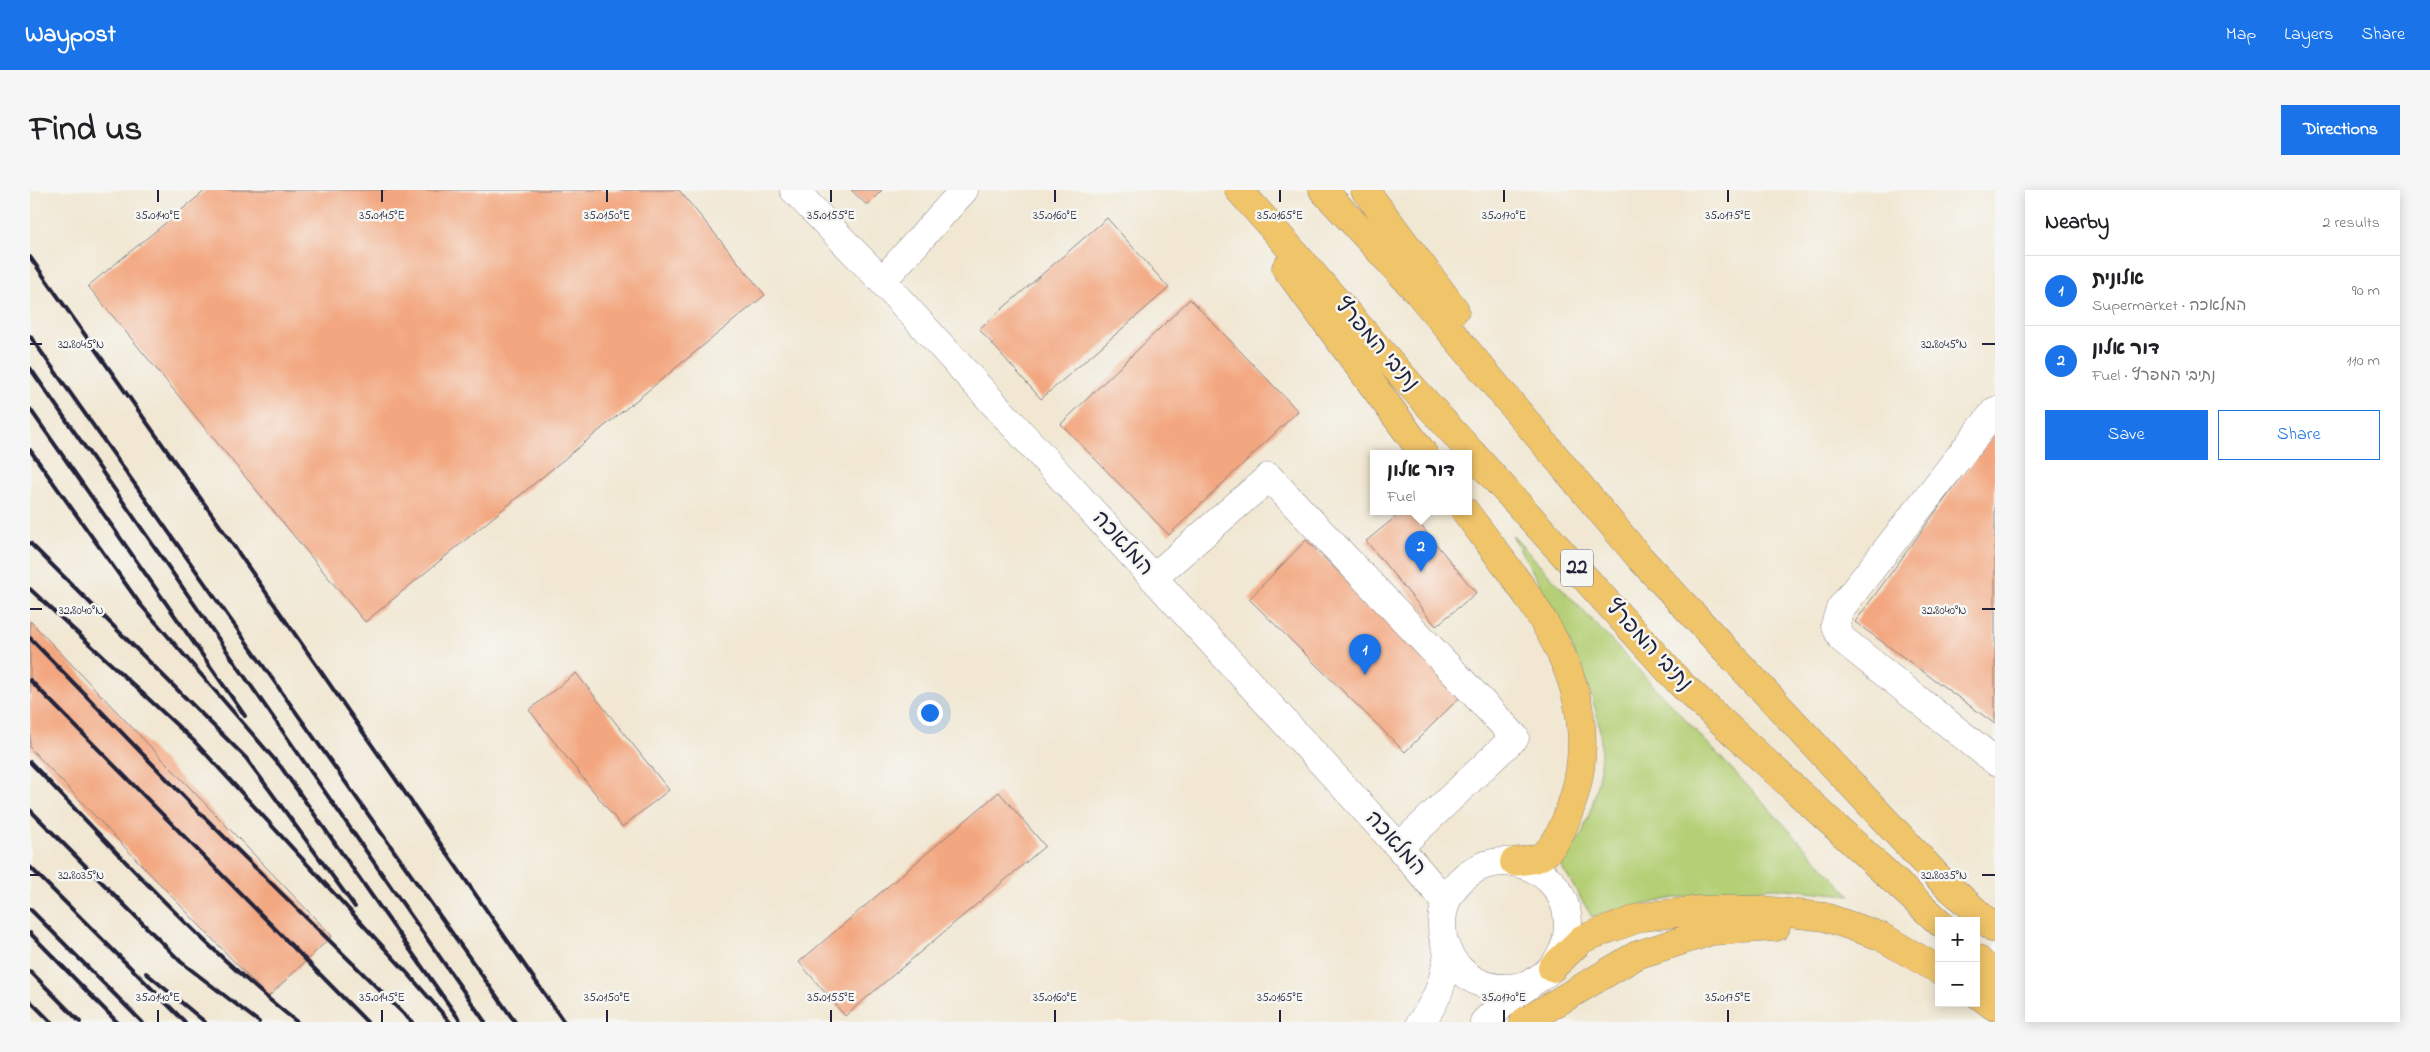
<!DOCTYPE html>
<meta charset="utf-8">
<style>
body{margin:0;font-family:"Indie Flower","Playpen Sans Hebrew",sans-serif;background:#f6f6f6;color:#202124}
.controls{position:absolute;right:15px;bottom:15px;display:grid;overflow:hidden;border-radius:0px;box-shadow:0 2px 12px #0003}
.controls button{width:45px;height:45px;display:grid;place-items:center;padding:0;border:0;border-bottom:1px solid #e0e0e0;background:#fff;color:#202124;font:25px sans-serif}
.you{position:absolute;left:899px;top:522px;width:18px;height:18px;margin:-12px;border:4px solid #fff;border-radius:50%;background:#1a73e8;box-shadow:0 0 0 8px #1a73e833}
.badge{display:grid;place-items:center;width:32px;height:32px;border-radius:50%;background:#1a73e8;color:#fff;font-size:16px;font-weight:700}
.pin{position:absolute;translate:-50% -41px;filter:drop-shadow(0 1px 2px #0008)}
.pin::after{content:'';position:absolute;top:26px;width:18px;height:15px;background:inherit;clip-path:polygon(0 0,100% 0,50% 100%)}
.popup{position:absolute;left:1340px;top:260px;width:102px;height:65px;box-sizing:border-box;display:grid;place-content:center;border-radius:0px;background:#fff;filter:drop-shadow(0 1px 4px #0005);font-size:16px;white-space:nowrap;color:#757577}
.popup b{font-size:19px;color:#202124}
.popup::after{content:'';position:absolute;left:50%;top:100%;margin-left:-10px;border:10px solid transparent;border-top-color:#fff}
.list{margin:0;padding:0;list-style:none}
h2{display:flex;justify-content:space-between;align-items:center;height:65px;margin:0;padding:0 20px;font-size:21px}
h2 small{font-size:16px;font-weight:400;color:#757577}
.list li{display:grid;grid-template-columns:32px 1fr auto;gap:15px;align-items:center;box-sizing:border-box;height:70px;padding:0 20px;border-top:1px solid #e0e0e0}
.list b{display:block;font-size:19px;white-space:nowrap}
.list p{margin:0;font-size:16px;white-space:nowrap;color:#757577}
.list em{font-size:16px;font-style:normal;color:#757577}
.actions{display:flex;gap:10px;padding:15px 20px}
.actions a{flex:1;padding:11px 0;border:1px solid #1a73e8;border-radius:0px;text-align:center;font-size:18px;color:#1a73e8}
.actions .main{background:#1a73e8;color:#fff}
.map{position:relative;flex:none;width:1965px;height:832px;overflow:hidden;border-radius:0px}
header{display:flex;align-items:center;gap:30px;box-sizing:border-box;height:70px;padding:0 25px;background:#1a73e8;color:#fff}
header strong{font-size:24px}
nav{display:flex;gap:28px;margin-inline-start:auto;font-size:18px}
.intro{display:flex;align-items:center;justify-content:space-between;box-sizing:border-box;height:120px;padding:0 30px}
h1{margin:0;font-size:35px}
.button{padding:12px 22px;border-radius:0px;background:#1a73e8;color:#fff;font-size:18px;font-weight:700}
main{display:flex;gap:30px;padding:0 30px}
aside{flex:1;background:#fff;border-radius:0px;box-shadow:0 2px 12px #0003}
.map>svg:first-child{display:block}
.green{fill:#b4cf75;stroke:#6b7858}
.building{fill:#f3a780}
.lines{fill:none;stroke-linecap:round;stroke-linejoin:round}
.minor-casing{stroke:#8a8486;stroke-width:29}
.highway-casing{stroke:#8a8486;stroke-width:29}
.minor{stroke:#fff;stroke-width:28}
.highway{stroke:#f0c469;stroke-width:28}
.rail{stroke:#22223b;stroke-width:4}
.ticks{fill:none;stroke:#22223b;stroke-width:2}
.labels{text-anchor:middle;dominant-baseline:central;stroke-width:5;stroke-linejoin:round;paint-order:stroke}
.shield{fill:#f6f6f2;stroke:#626272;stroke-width:1}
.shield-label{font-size:21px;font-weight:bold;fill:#22223b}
.street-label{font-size:22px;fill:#22223b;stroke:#f6f6f2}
.ticks-label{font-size:12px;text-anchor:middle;fill:#22223b;stroke:#f6f6f2;stroke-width:5;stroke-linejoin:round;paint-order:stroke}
</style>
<header>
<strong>Waypost</strong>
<nav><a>Map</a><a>Layers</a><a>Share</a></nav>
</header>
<div class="intro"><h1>Find us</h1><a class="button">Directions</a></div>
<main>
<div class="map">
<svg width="1965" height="832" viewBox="0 0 1965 832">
<rect width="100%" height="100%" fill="#f6f6f2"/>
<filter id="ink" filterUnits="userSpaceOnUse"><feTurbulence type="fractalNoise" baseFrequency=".02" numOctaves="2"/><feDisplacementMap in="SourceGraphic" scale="10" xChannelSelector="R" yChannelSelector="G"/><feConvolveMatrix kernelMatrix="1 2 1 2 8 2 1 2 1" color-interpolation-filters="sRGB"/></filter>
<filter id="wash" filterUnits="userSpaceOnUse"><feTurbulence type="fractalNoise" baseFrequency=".0096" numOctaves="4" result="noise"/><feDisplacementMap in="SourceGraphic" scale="20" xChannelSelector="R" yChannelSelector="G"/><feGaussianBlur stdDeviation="1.12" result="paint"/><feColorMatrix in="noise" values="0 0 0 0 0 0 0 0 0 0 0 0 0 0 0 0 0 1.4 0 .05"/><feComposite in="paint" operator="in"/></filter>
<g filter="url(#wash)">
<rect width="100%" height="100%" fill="#f1e7d2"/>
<path class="green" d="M1482,345L1820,705L1744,698L1644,708L1562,727L1530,674C1537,664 1547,654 1552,643C1563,617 1571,586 1571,558C1572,499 1511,397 1482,345Z"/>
<g id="blocks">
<path class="building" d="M176,0H649L735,105L335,432L58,96Z
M821,0H852L837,15Z
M1077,28L1139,98L1011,209L949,139Z
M1160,109L1268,221L1139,345L1031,234Z
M1965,241V534L1825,432Z
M1373,321H1379L1446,403L1406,436L1336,351Z
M1276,350L1433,504L1375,562L1219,409Z
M0,431L302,746L238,807L0,558Z
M546,483L639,600L592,637L499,520Z
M969,602L1015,656L815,826L769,772Z"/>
</g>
</g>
<g filter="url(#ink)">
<use href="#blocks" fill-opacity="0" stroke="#8a8486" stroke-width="1"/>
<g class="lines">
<g class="minor-casing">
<path id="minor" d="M764,0L852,91L1369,657L1416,712
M852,91L934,0
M1965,221L1810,419L1805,435L1812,449L1965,571
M1123,388L1239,287L1485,547L1369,657
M1412 735a63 63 0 1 1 126 0a63 63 0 1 1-126 0Z
M1391,832C1408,809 1414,791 1418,762
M1454,832L1478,809L1499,795"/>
</g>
<g class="highway-casing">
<path id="highway" d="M1209,0L1383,198L1651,494L1909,732
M1293,0L1387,101L1610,368L1908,687L1965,739
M1335,0L1425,120
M1256,78L1393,263
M1435,321C1500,409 1582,498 1541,616C1535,633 1525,662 1507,668C1500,670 1491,671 1484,672
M1946,768L1965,786
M1522,778L1552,749L1612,727L1670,720H1732L1795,727L1850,746L1909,780
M1946,803L1965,817
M1494,832L1607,765L1682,741L1746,737"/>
</g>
<use href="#minor" class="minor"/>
<use href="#highway" class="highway"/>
<path class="rail" d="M0,67L183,326L534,832
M0,146L485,832
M0,178L455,832
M0,219L215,526
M0,260L110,414L251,577L431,832
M0,353L216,568L325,717
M0,399L164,551L380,786L420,832
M0,448L166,619L382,832
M0,490L337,832
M0,572C86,661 170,755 267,832
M0,620L151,772L229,832
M0,677L155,832
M0,719L112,832
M0,743L87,832
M0,781L50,832
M116,783L175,832
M0,811L21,832"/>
</g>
</g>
<path class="ticks" d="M128,0V12M352,0V12M577,0V12M801,0V12M1025,0V12M1250,0V12M1474,0V12M1698,0V12M0,154H12M1952,154H1965M0,419H12M1952,419H1965M0,685H12M1952,685H1965M128,820V832M352,820V832M577,820V832M801,820V832M1025,820V832M1250,820V832M1474,820V832M1698,820V832"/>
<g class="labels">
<rect class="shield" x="1531" y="359.5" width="32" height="37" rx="4"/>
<g class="shield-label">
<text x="1547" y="378">22</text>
</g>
<g class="street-label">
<text transform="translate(1346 155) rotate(49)">נתיבי המפרץ</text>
<text transform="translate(1092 354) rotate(48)">המלאכה</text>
<text transform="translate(1618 456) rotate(47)">נתיבי המפרץ</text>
<text transform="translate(1365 654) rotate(48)">המלאכה</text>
</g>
</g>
<g class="ticks-label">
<text x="128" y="29">35.0140°E</text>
<text x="352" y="29">35.0145°E</text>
<text x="577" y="29">35.0150°E</text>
<text x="801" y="29">35.0155°E</text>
<text x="1025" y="29">35.0160°E</text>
<text x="1250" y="29">35.0165°E</text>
<text x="1474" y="29">35.0170°E</text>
<text x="1698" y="29">35.0175°E</text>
<text x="51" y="158">32.8045°N</text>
<text x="1914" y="158">32.8045°N</text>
<text x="51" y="424">32.8040°N</text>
<text x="1914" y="424">32.8040°N</text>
<text x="51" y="689">32.8035°N</text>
<text x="1914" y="689">32.8035°N</text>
<text x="128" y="811">35.0140°E</text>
<text x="352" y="811">35.0145°E</text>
<text x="577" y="811">35.0150°E</text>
<text x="801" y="811">35.0155°E</text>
<text x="1025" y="811">35.0160°E</text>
<text x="1250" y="811">35.0165°E</text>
<text x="1474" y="811">35.0170°E</text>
<text x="1698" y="811">35.0175°E</text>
</g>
</svg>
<div class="controls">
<button>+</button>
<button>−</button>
</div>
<div class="you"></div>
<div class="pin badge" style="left:1335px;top:485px">1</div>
<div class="pin badge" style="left:1391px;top:382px">2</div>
<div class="popup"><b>דור אלון</b>Fuel</div>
</div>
<aside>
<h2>Nearby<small>2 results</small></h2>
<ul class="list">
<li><span class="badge">1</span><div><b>אלונית</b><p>Supermarket · המלאכה</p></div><em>90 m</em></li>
<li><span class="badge">2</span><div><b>דור אלון</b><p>Fuel · נתיבי המפרץ</p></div><em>110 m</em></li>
</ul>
<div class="actions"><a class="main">Save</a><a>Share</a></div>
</aside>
</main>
